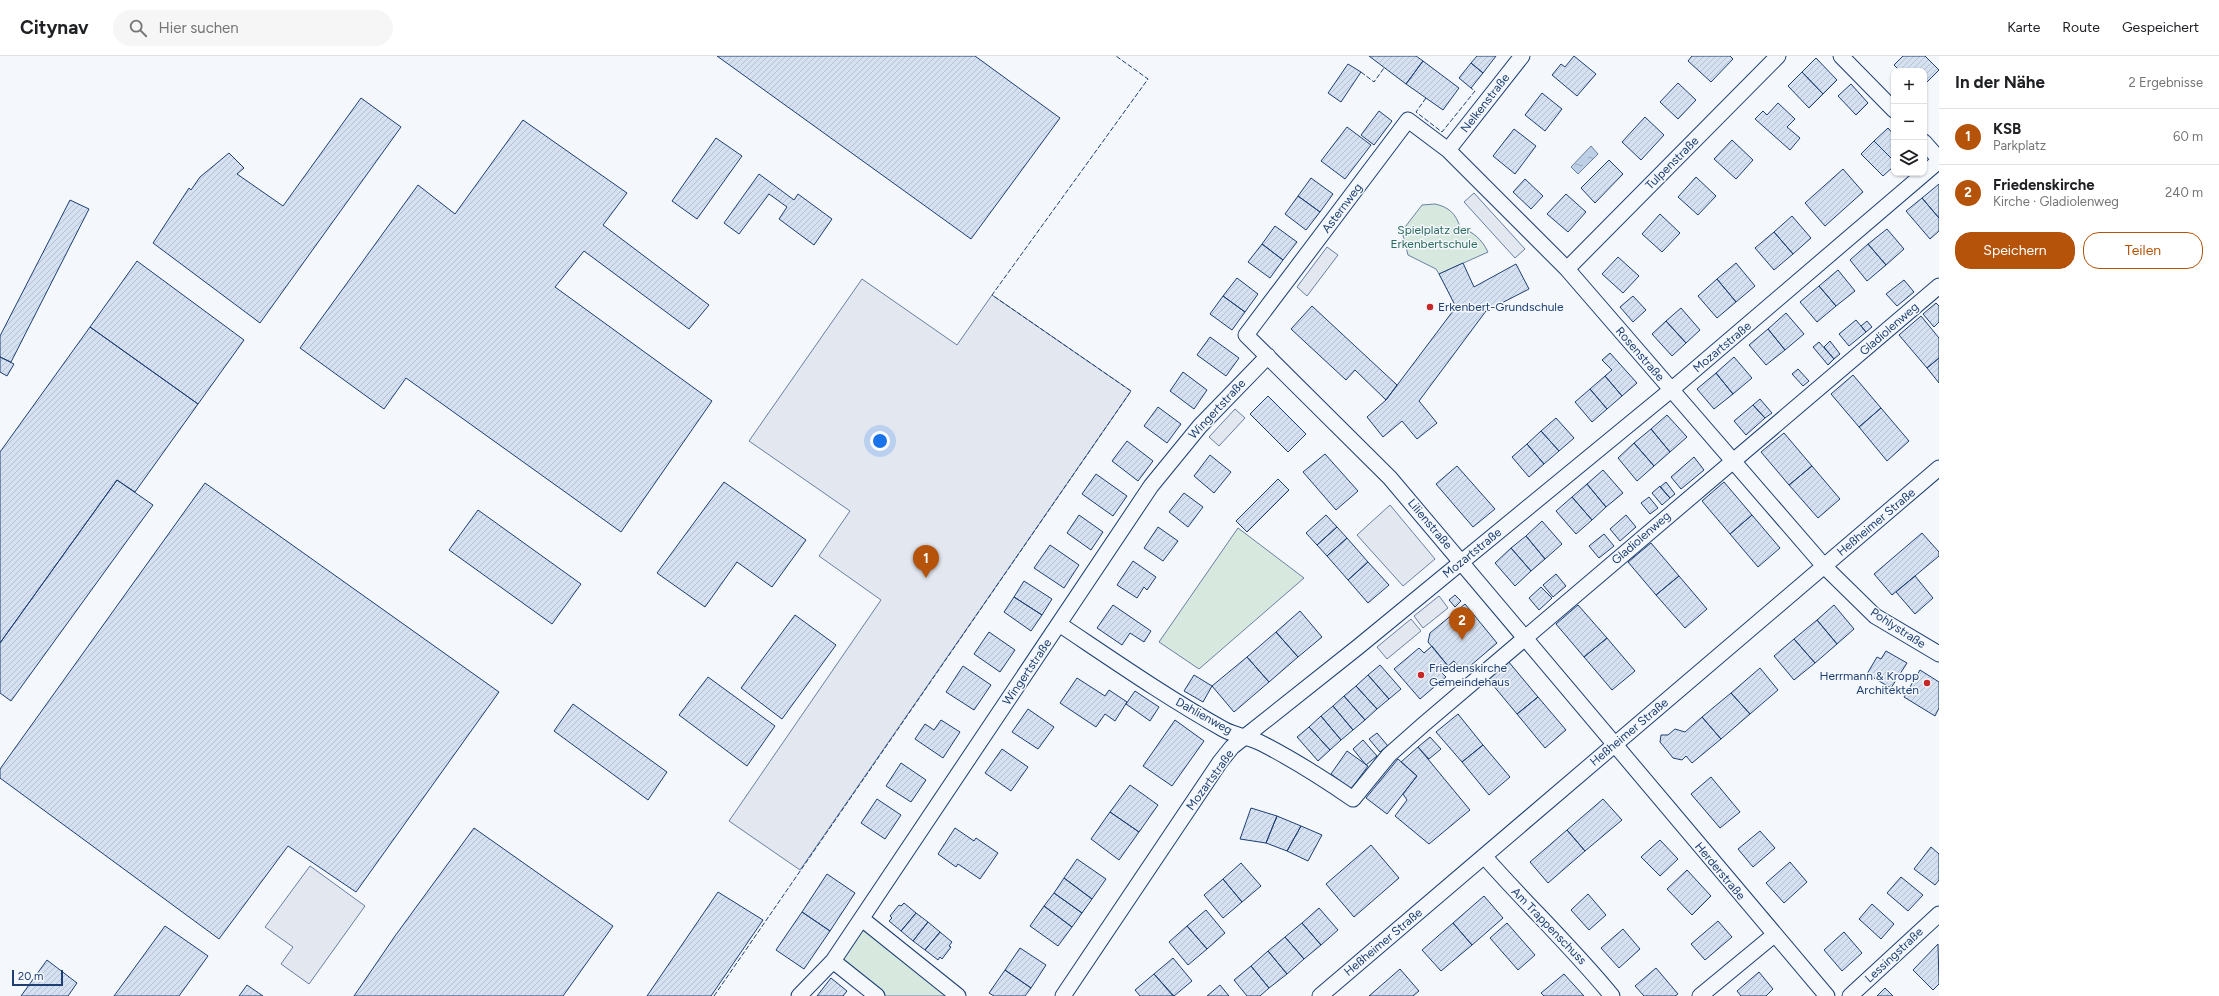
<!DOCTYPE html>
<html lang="de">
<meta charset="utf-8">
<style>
body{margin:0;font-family:Figtree,sans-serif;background:#f6f6f6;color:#202124}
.controls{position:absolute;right:12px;top:12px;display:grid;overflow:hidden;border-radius:8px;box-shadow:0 1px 3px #0004}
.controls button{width:36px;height:36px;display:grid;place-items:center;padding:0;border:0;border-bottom:1px solid #e0e0e0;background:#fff;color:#202124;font:20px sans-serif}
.scale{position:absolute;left:12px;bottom:10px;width:51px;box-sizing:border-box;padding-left:4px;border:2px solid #1d3f73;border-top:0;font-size:11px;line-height:14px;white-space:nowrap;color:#1d3f73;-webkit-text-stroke:3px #f4f7fb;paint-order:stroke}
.you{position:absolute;left:880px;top:385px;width:14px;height:14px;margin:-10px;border:3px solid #fff;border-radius:50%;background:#1a73e8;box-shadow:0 0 0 6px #1a73e833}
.badge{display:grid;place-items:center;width:26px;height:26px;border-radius:50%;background:#b45309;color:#fff;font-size:13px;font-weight:700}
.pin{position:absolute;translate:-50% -33px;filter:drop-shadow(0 1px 2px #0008)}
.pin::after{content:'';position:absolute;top:21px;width:14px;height:12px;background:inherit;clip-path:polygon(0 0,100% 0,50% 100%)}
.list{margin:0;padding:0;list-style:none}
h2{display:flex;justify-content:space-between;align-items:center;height:52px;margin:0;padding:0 16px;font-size:17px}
h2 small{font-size:13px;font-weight:400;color:#757577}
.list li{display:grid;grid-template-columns:26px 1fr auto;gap:12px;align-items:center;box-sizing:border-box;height:56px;padding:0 16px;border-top:1px solid #e0e0e0}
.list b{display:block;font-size:15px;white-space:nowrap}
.list p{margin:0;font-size:13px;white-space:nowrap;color:#757577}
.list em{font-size:13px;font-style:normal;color:#757577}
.actions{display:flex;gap:8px;padding:12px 16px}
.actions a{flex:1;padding:9px 0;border:1px solid #b45309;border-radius:16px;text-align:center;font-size:14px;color:#b45309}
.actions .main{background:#b45309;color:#fff}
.icon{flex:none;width:22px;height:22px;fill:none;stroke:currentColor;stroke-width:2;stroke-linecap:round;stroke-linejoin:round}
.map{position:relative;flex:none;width:1939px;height:940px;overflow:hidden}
header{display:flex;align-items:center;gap:24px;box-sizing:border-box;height:56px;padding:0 20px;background:#fff;border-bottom:1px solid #e0e0e0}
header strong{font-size:19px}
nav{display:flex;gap:22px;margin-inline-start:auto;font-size:14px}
.search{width:280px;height:36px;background:#f6f6f6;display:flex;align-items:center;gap:10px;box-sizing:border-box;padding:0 14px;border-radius:22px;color:#757577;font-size:15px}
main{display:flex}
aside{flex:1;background:#fff}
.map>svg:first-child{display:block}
.park{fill:#d7e8df;stroke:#687fa3}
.parking{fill:#e3e8f0;stroke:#687fa3}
.water{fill:url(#water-ripples);stroke:#687fa3}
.building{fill:url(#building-hatch);stroke:#1d3f73}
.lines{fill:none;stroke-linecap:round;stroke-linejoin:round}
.minor-casing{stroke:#1d3f73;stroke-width:17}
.minor{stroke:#f4f7fb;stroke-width:15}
.fence{stroke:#1d3f73;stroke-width:1;stroke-dasharray:5 2;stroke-linecap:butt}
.poi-dot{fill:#c62828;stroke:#f4f7fb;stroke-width:1.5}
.labels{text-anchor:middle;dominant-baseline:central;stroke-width:3;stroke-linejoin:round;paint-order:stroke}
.street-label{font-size:12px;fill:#1d3f73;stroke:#f4f7fb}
.park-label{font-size:12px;fill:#2c6c60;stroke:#f4f7fb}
.poi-label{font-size:12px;fill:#1d3f73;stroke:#f4f7fb;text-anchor:start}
</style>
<header>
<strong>Citynav</strong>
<div class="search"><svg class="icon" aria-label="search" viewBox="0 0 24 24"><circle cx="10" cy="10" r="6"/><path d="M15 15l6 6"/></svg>Hier suchen</div>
<nav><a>Karte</a><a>Route</a><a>Gespeichert</a></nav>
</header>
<main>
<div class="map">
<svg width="1939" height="940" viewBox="0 0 1939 940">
<defs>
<pattern id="water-ripples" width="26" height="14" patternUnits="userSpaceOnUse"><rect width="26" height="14" fill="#bed0e5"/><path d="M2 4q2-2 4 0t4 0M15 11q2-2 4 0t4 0" fill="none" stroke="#9aaabe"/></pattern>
<pattern id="building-hatch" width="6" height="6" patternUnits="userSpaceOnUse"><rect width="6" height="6" fill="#d5e0f0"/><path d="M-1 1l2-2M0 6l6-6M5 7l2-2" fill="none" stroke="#b6c1d1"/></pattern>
</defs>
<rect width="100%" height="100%" fill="#f4f7fb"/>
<path class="park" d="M1435,148C1449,151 1456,158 1460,171C1474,177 1481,182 1488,196L1439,218L1436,213L1408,199L1402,175L1422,149Z
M1238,472L1304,522L1199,613L1159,586Z
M864,870L951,940H883L839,905Z"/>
<path class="parking" d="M1474,137L1525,193L1515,202L1464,146Z
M1327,191L1338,199L1307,240L1297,231Z
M862,223L957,289L992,239L1131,335L800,814L729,765L881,544L819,500L850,455L749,385Z
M1235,353L1245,362L1219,390L1209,381Z
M1390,449L1435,503L1403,530L1357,479Z
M1439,540L1448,552L1423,572L1414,560Z
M1411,563L1421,575L1387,603L1377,591Z
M310,810L365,850L309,928L281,908L293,891L265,871Z"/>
<path class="water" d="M1591,90L1598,98L1578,118L1571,111Z"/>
<path class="building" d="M717,0H975L1060,62L971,183Z
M1369,0H1416L1423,5L1406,28Z
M1477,0H1496L1483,17L1471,7Z
M1574,0L1596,18L1577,40L1552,19L1561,8L1565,11Z
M1692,0H1730L1733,3L1711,26L1688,5Z
M1903,0H1925L1939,14L1924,29V15H1900L1894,9Z
M1816,2L1837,24L1823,38L1802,16Z
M1423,5L1459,32L1443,54L1406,28Z
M1471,7L1483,17L1471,32L1459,22Z
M1348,8L1361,16L1341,46L1328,37Z
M1802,16L1823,38L1809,52L1788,30Z
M1678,27L1696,44L1678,63L1660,46Z
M1851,28L1868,47L1856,59L1838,40Z
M1542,37L1562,53L1545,75L1525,59Z
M361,42L401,71L260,267L153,187L189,132L191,134L200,121L229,97L244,112L237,118L283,150Z
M1778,47L1795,63L1787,71L1800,82L1790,94L1755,63L1763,55L1767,59Z
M1379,55L1392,65L1374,89L1361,79Z
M1645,61L1664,79L1641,104L1622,86Z
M523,64L627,137L603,169L709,249L689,273L584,195L555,231L712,345L621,476L406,322L384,353L300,292L418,129L455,158Z
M1347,71L1371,89L1345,123L1321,105Z
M1888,72L1894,79V105L1874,85Z
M1514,73L1536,90L1515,118L1493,100Z
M716,82L742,100L697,163L672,145Z
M1732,84L1753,104L1736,123L1714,103Z
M1874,85L1894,105V110L1883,120L1861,98Z
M1609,104L1623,118L1595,147L1581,132Z
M1843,113L1863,136L1825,170L1805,147Z
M759,118L794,144L798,138L832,163L814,189L779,163L787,151L769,138L739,178L724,167Z
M1696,121L1716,140L1698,159L1678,141Z
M1311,122L1333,138L1320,156L1298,140Z
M1525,123L1543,140L1531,153L1513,136Z
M1939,128V162L1922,142Z
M1566,138L1586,156L1568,176L1547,158Z
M1298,140L1320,156L1306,174L1285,158Z
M1922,142L1939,162V175L1930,183L1906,155Z
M70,144L89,153L11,306L0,301V280Z
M1660,158L1680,177L1662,196L1642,178Z
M1792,160L1811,182L1793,198L1774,176Z
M1275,170L1297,186L1283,204L1262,188Z
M1887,173L1904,193L1886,209L1868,188Z
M1774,176L1793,198L1774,214L1755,192Z
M1262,188L1283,204L1270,222L1248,206Z
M1868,188L1886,209L1867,225L1850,204Z
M1618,201L1639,220L1623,237L1602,218Z
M137,205L244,284L198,348L90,271Z
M1463,207L1474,231L1516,208L1529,233L1486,255L1419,345L1437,367L1417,383L1402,365L1383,381L1367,361L1386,344L1456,251L1439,218Z
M1736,207L1755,230L1736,246L1717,223Z
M1838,214L1855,235L1836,250L1819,230Z
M1237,222L1258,238L1245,256L1223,240Z
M1717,223L1736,246L1717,262L1698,240Z
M1904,224L1914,236L1897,250L1886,238Z
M1819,230L1836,250L1817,266L1800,246Z
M1223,240L1245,256L1232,274L1210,258Z
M1633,240L1646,254L1633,266L1620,251Z
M1936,247L1939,250V266L1934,271L1923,258Z
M1312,250L1397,329L1386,344L1355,314L1346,324L1291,273Z
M1681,252L1700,274L1686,287L1666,265Z
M1786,257L1804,278L1785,294L1768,273Z
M1921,260L1939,282V302L1927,312L1899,279Z
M1856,264L1866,276L1849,290L1839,278Z
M1666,265L1686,287L1672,300L1652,278Z
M1867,265L1872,271L1866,276L1861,270Z
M90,271L198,348L135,436L117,424L0,587V396Z
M1768,273L1785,294L1766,309L1749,289Z
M1210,281L1239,302L1226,320L1197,299Z
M1830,285L1840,298L1834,303L1824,291Z
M1819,286L1834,303L1828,309L1813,291Z
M1610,297L1637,327L1622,340L1605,320L1612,314L1602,304Z
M0,301L14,308L7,320L0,316Z
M1734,301L1752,322L1733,338L1716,317Z
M1939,302V327L1927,312Z
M1798,313L1809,325L1803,330L1792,318Z
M1183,316L1207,334L1194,353L1170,335Z
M1716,317L1733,338L1714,353L1697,333Z
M1853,319L1881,352L1859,371L1831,338Z
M1605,320L1622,340L1607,353L1590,333Z
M1590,333L1607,353L1592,366L1575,346Z
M1268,340L1306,378L1288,396L1250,358Z
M1760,343L1772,357L1765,362L1753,349Z
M1753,349L1765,362L1746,379L1734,365Z
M1158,351L1181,368L1167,387L1144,370Z
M1881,352L1909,385L1887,405L1859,371Z
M1667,359L1687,381L1670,396L1651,373Z
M1556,362L1574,382L1559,395L1541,375Z
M1651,373L1670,396L1654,410L1634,387Z
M1541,375L1559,395L1544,408L1527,388Z
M1784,377L1812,410L1789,429L1761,396Z
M1127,385L1153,405L1138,425L1112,405Z
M1634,387L1654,410L1637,425L1618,402Z
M1527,388L1544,408L1529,421L1512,401Z
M1325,398L1358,435L1336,454L1303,416Z
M1210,399L1231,416L1214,437L1194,420Z
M1694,401L1704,414L1681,433L1671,421Z
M1457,410L1495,453L1473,471L1436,428Z
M1812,410L1840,443L1818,462L1789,429Z
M1603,414L1623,437L1606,451L1587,428Z
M1096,418L1127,440L1113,460L1082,438Z
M1278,423L1289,434L1247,476L1236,465Z
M117,424L153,449L11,645L0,637V587Z
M724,426L806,484L772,531L737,506L705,551L657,517Z
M1666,426L1675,438L1670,442L1660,431Z
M1724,426L1752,459L1730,478L1702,445Z
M205,427L499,636L356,836L288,790L219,883L0,722V713Z
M1587,428L1606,451L1592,464L1572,441Z
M1660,430L1670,442L1662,449L1652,437Z
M1184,437L1203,451L1188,471L1169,456Z
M1572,441L1592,464L1576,478L1556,455Z
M1649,441L1658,452L1650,458L1641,447Z
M478,454L581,528L552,568L449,494Z
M1079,459L1103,476L1091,494L1067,477Z
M1326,459L1337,471L1317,489L1306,477Z
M1626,459L1636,471L1620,485L1610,473Z
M1752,459L1780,492L1758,511L1730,478Z
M1542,465L1562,488L1545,503L1526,480Z
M1158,471L1178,485L1163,505L1144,492Z
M1337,471L1347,482L1327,500L1317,489Z
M1922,477L1939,496V500L1892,539L1874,518Z
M1604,478L1614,490L1599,502L1589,490Z
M1526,480L1545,503L1531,515L1511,492Z
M1347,482L1368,506L1348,524L1327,500Z
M1651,487L1679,520L1656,539L1628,506Z
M1050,489L1079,509L1064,532L1034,512Z
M1511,492L1531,515L1515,530L1495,507Z
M1133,505L1156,521L1147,534L1144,531L1137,542L1117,529Z
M1368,506L1389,529L1368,547L1348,524Z
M1556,518L1566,530L1553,541L1543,529Z
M1679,520L1707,553L1685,572L1656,539Z
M1915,520L1933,542L1915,558L1896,536Z
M1024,525L1052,543L1042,559L1014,541Z
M1541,531L1552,542L1539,554L1529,542Z
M1455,539L1461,545L1455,551L1449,544Z
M1014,541L1042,559L1031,575L1004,556Z
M1465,548L1497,587L1463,616L1454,605L1448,610L1428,586L1430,577Z
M1113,549L1151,575L1144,586L1130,577L1122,589L1097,572Z
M1578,549L1607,582L1584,601L1556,568Z
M1834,549L1854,573L1837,588L1817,564Z
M1300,555L1322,581L1298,601L1276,576Z
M795,559L836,589L782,663L741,632Z
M1817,564L1837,588L1815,607L1794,583Z
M989,576L1015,594L1000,616L974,598Z
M1276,576L1298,601L1269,626L1247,601Z
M1607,582L1635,615L1612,634L1584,601Z
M1794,583L1815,607L1794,624L1774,600Z
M1432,590L1448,610L1441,616L1446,621L1420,643L1394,613L1419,592L1424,597Z
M1886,595L1907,607L1891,632L1867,618L1877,601L1881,603Z
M1247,601L1269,626L1234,656L1212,630Z
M1508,605L1538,641L1517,658L1487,622Z
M1380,609L1401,633L1389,643L1368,619Z
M963,610L991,629L974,654L946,636Z
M1760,612L1778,634L1750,658L1731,637Z
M1920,614L1939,626V652L1935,660L1904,641Z
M1194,619L1212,630L1203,646L1184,635Z
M1368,619L1389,643L1377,653L1356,630Z
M708,621L775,670L747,710L679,659Z
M1077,622L1105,640L1109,634L1127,646L1115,665L1105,658L1096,671L1060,647Z
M1356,630L1377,653L1365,664L1344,640Z
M1135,635L1159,651L1150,665L1126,648Z
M1731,637L1750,658L1721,683L1702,661Z
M1344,640L1365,664L1353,674L1333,650Z
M1538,641L1566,674L1545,692L1517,658Z
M573,648L667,716L648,744L554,675Z
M1333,650L1353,674L1341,684L1321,660Z
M1028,653L1054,671L1038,693L1012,676Z
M1458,658L1483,689L1462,706L1436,676Z
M1321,660L1341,684L1330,694L1309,671Z
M1702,661L1721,683L1692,707L1686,700L1682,704L1673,702L1660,686L1661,679H1668L1675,673L1685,676Z
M941,664L960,676L943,702L915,683L925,668L934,674Z
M1175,664L1204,685L1172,730L1143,710Z
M1309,671L1330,694L1318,705L1297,681Z
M1377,677L1388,690L1380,696L1369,683Z
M1430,681L1441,693L1429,703L1418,691Z
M1363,684L1377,700L1366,709L1353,693Z
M1483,689L1510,721L1489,739L1462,706Z
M1418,691L1470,754L1429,788L1395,760L1407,744L1403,738L1417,720L1401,706Z
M1002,693L1028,711L1011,735L985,717Z
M1347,695L1368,710L1351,733L1331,718Z
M1398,703L1417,720L1387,758L1366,742Z
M901,707L926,724L911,746L886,730Z
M1711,721L1740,756L1720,772L1691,738Z
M1130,729L1158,749L1139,776L1110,756Z
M877,743L901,759L885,783L861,767Z
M1603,743L1622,764L1585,795L1567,774Z
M1251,752L1277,760L1266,787L1240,783Z
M1110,756L1139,776L1119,804L1091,783Z
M1277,760L1301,770L1287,795L1266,787Z
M1301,770L1322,779L1308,805L1287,795Z
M474,772L613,870L563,940H354L395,880Z
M955,772L974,785L976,782L998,797L980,823L958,808L956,811L938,798Z
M1567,774L1585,795L1548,827L1530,806Z
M1760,775L1775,792L1753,811L1738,793Z
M1660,784L1678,803L1660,820L1641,801Z
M1371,789L1399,822L1354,861L1326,828Z
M1931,791L1939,798V824L1935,829L1914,813Z
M1077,803L1106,823L1092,843L1064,822Z
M1790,806L1807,826L1784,847L1766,827Z
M1241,807L1261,830L1242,846L1223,823Z
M1687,814L1711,840L1692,859L1667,833Z
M827,818L855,837L830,875L802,856Z
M1901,821L1923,839L1908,855L1887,837Z
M1064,822L1092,843L1082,857L1054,837Z
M1223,823L1242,846L1223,862L1204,839Z
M718,836L763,864L711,940H647Z
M1054,837L1082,857L1072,871L1044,850Z
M1588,838L1606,859L1589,874L1571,854Z
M1484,840L1503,862L1472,889L1453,867Z
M904,847L916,857L901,875L889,865L892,862L890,860L899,849L901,850Z
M1872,848L1894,868L1881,883L1859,863Z
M1044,850L1072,871L1058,890L1030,870Z
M1319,852L1338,874L1321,889L1302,867Z
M1206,854L1225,877L1207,893L1187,870Z
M802,856L830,875L804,913L776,894Z
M916,857L928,866L913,885L901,875Z
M1718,865L1732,881L1705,904L1691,888Z
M928,866L940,876L925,894L913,885Z
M1302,867L1321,889L1304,903L1285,881Z
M1453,867L1472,889L1441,915L1422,894Z
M1507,867L1535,899L1518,914L1490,882Z
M165,870L208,900L179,940H114Z
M1187,870L1207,893L1188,909L1169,886Z
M1623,873L1640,893L1619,912L1601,892Z
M940,876L952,886L949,890L951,891L942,903L940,901L938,904L925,894Z
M1844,876L1862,897L1842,915L1824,894Z
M1285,881L1304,903L1287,918L1268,895Z
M1938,888L1939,928L1933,934L1913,914Z
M1020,892L1046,909L1031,932L1005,914Z
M1268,895L1287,918L1269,932L1251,910Z
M1173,902L1192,925L1174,940L1154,918Z
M47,904L77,927L68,940H21Z
M1251,910L1269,932L1260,940H1247L1234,924Z
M1656,912L1678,938L1675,940H1644L1635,930Z
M1400,913L1419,935L1413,940H1369Z
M1005,914L1031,932L1025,940H994L989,937Z
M1759,916L1773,933L1766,940H1741L1737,935Z
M1154,918L1173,940H1140L1135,934Z
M1564,918L1584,940H1544L1541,937Z
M831,922L847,935L843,940H817Z
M247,929L263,940H239Z
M1220,929L1229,940H1207Z
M1885,932L1893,940H1877Z"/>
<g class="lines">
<g class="minor-casing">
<path id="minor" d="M1841,0L1894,54
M1924,86L1939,103
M1448,94L1522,0
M1567,213L1778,0
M1059,568C1113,604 1166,641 1223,673C1235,680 1250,681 1263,688C1294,704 1324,723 1353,743L1389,699L1424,668L1939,230
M1484,800C1526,848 1572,891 1612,940
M862,863L958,940
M833,905L877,940
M799,940L833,905L1151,430L1200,370L1268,300
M1063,940L1220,706L1232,691L1358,591L1671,334L1939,105
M1320,940L1939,412
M1700,940L1774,879
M1827,940L1390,422L1246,279L1408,64L1448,94L1567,213L1824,510L1875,560L1939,598
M1850,940L1939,858"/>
</g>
<use href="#minor" class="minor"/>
<path class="fence" d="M1361,16L1374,26L1384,12
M1426,42L1416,56L1442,76L1475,35L1471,32
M714,940L1131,335L992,239L1148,23L1116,0"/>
</g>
<g class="poi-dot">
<circle cx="1430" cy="251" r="4"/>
<circle cx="1421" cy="619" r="4"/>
<circle cx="1927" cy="627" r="4"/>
</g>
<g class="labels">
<g class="street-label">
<text transform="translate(1485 47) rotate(-52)">Nelkenstraße</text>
<text transform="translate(1672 107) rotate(-45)">Tulpenstraße</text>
<text transform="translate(1342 152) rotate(-53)">Asternweg</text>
<text transform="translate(1889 273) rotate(-41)">Gladiolenweg</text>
<text transform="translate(1722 291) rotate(-40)">Mozartstraße</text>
<text transform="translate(1640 298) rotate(49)">Rosenstraße</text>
<text transform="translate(1217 353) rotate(-47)">Wingertstraße</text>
<text transform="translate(1876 466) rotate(-40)">Heßheimer Straße</text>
<text transform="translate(1430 468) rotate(50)">Lilienstraße</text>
<text transform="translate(1641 482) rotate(-41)">Gladiolenweg</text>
<text transform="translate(1472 497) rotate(-39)">Mozartstraße</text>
<text transform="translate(1898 572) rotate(33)">Pohlystraße</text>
<text transform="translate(1027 616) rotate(-56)">Wingertstraße</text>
<text transform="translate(1204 660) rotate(29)">Dahlienweg</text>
<text transform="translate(1629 676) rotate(-40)">Heßheimer Straße</text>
<text transform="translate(1210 724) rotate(-54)">Mozartstraße</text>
<text transform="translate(1720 815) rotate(50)">Herderstraße</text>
<text transform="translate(1549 870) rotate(46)">Am Trappenschuss</text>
<text transform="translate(1383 886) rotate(-40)">Heßheimer Straße</text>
<text transform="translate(1894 899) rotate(-43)">Lessingstraße</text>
</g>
<g class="park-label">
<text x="1434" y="174">Spielplatz der<tspan x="1434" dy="14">Erkenbertschule</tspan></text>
</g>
<g class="poi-label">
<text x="1438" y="251">Erkenbert-Grundschule</text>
<text x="1429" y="612">Friedenskirche<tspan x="1429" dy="14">Gemeindehaus</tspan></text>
<text x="1919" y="620" text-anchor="end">Herrmann &amp; Kropp<tspan x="1919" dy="14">Architekten</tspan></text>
</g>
</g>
</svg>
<div class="controls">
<button>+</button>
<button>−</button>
<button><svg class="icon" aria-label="layers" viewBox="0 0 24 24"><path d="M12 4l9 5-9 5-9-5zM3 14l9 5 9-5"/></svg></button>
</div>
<div class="scale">20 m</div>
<div class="you"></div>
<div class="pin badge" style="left:926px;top:522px">1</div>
<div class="pin badge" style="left:1462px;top:584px">2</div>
</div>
<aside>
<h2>In der Nähe<small>2 Ergebnisse</small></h2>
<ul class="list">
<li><span class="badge">1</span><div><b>KSB</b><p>Parkplatz</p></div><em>60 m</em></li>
<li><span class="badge">2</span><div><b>Friedenskirche</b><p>Kirche · Gladiolenweg</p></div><em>240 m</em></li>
</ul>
<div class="actions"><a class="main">Speichern</a><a>Teilen</a></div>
</aside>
</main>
